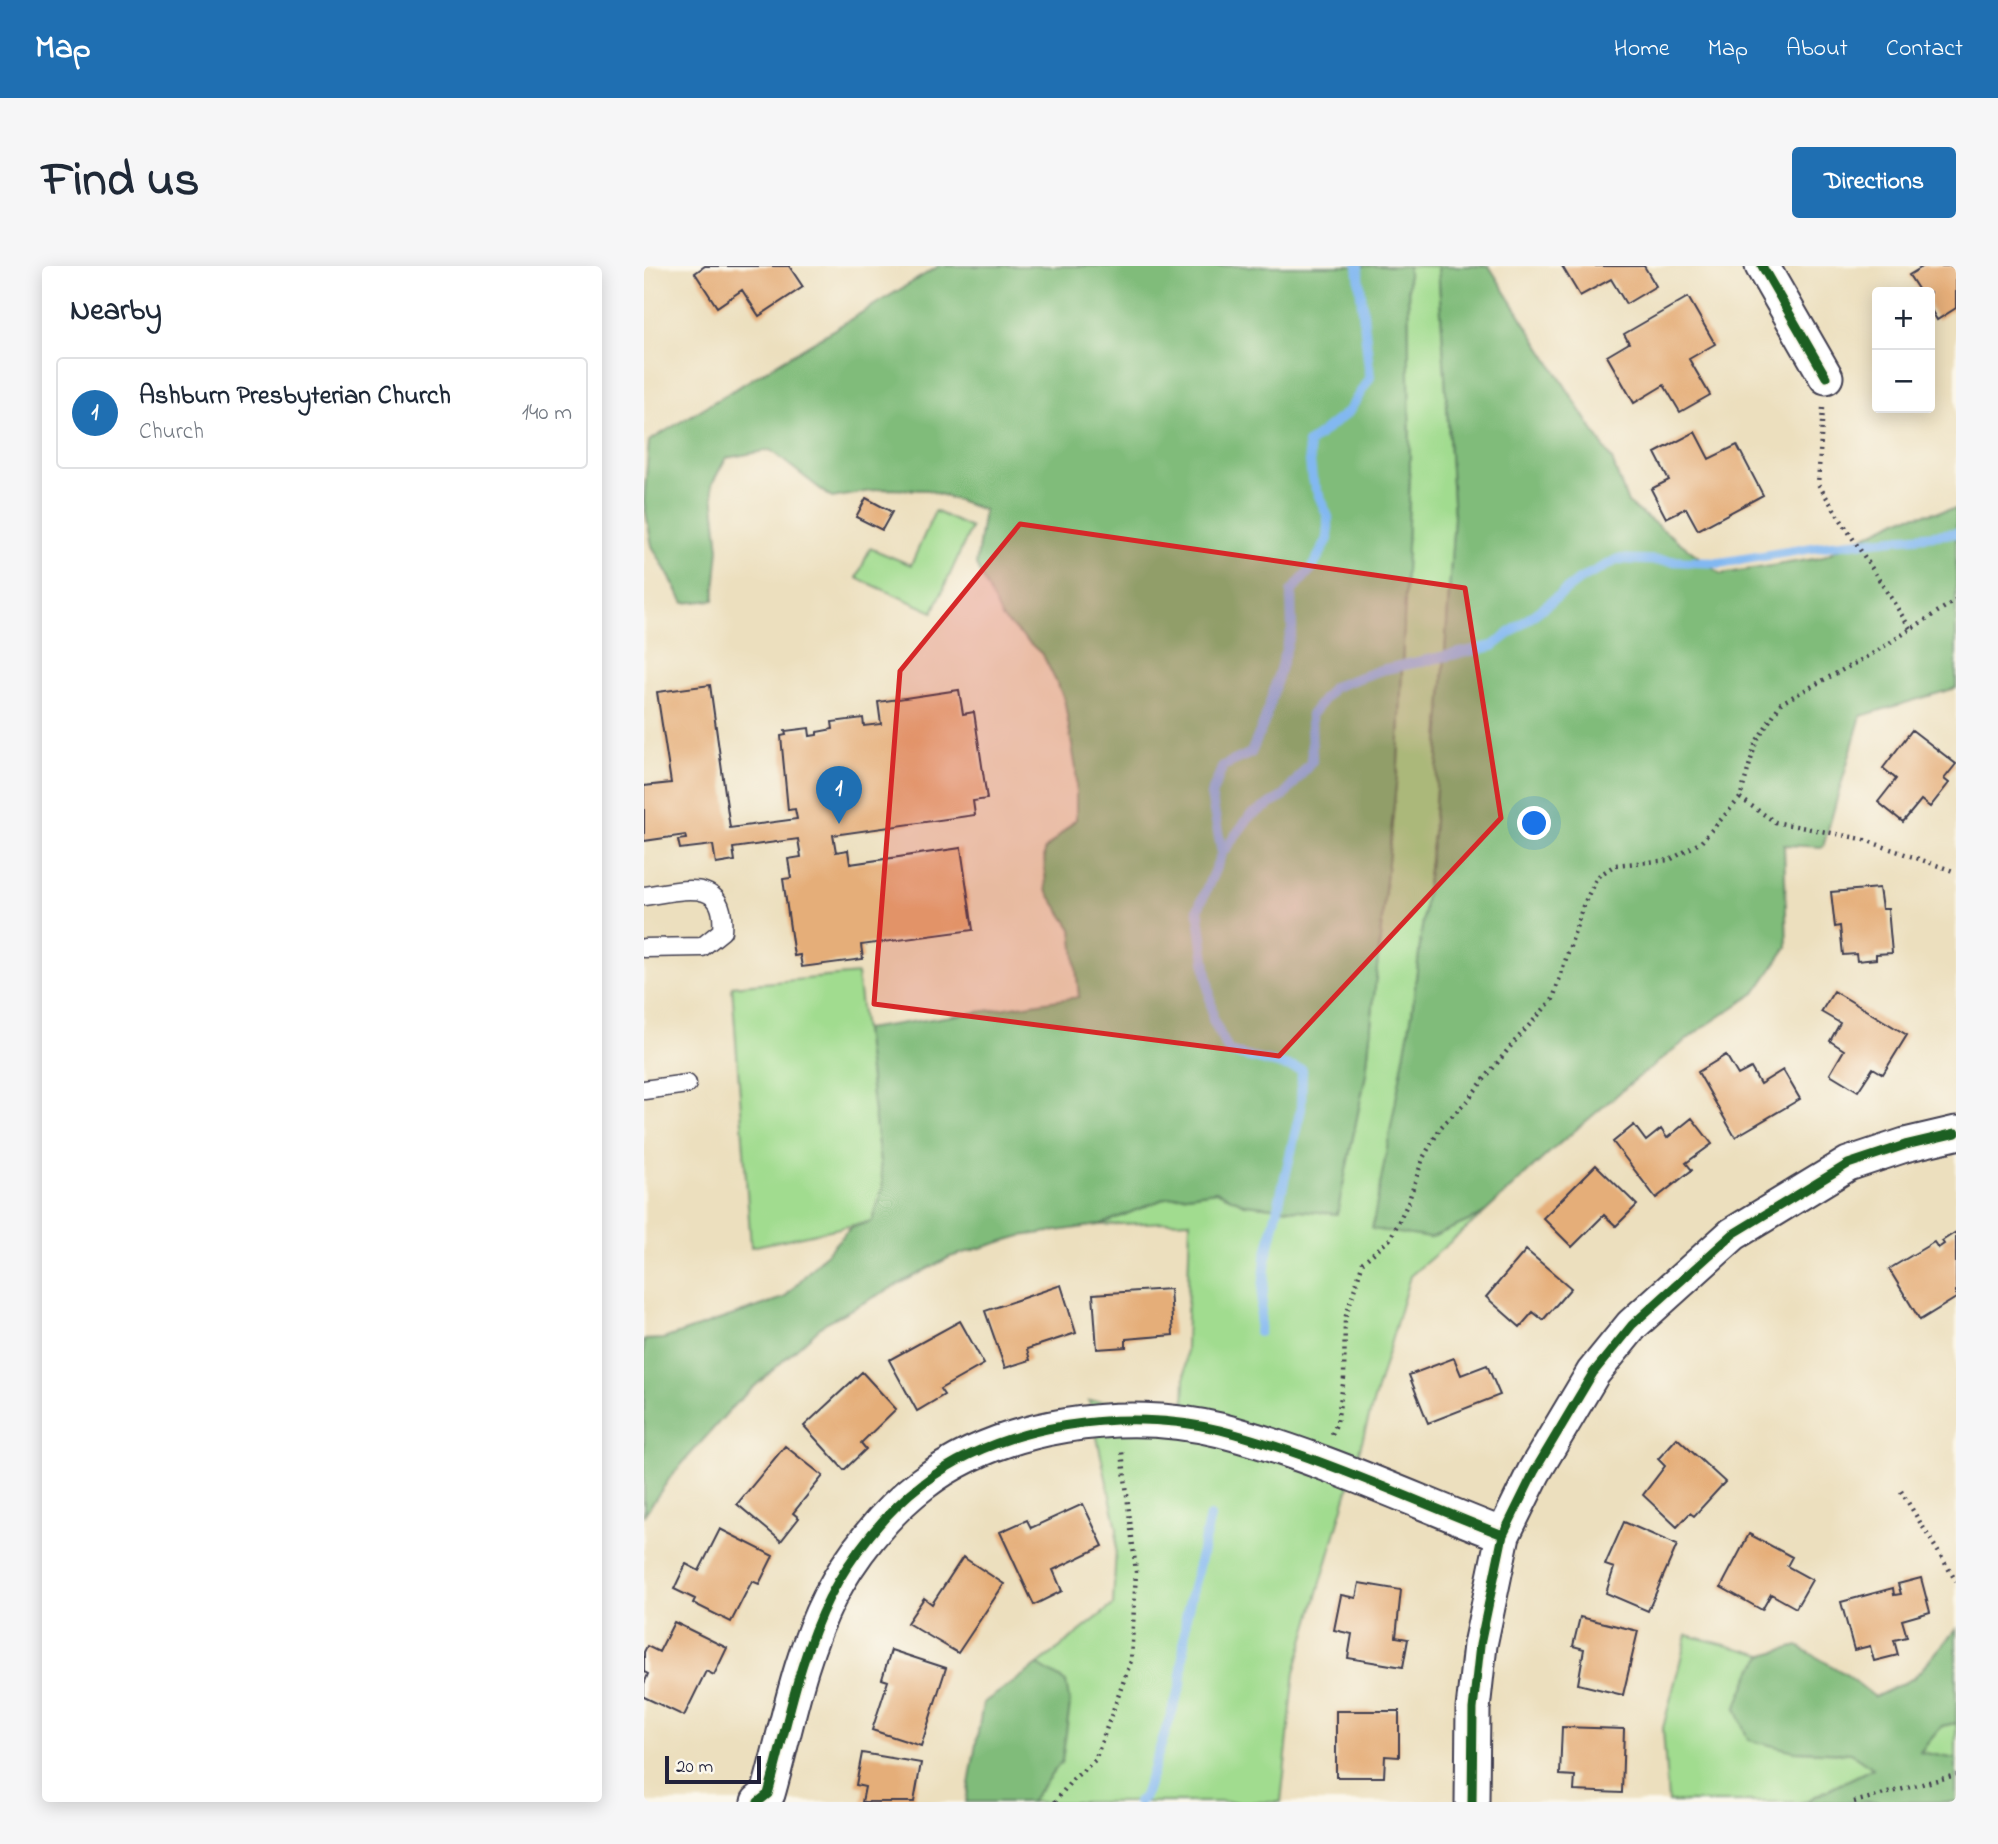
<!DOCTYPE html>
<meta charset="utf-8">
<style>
body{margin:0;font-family:"Indie Flower",sans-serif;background:#f6f6f7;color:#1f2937}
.controls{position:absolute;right:21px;top:21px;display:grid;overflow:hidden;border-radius:7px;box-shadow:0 4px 18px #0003}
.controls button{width:63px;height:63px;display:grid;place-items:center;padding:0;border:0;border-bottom:2px solid #e0e1e3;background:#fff;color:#1f2937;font:35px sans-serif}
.scale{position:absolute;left:21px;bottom:18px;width:96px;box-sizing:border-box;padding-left:7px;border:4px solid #22223b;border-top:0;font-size:19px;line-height:24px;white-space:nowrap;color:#22223b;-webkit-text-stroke:5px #fbf7ec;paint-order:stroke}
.you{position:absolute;left:891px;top:558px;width:24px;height:24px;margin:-18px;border:5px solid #fff;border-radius:50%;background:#1a73e8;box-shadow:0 0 0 10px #1a73e833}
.badge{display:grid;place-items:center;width:46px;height:46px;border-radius:50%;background:#1f6fb2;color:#fff;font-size:23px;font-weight:700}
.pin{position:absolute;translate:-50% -58px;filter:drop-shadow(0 2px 4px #0008)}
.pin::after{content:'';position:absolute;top:37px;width:24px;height:21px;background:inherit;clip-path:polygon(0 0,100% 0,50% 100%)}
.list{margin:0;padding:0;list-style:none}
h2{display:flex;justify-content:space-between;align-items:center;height:91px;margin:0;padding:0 28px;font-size:30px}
h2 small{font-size:23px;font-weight:400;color:#747a83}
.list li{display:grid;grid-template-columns:46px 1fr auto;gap:21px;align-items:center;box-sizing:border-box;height:112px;margin:0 14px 14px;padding:0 14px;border:2px solid #e0e1e3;border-radius:7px}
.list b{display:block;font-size:26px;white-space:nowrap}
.list p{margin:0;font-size:23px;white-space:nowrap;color:#747a83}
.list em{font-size:23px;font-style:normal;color:#747a83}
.map{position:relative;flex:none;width:1312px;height:1536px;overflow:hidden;border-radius:7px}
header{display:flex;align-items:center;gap:42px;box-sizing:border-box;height:98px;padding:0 35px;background:#1f6fb2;color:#fff}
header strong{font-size:33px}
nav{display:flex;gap:38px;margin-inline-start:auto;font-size:24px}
.intro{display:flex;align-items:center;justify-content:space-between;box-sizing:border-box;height:168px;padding:0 42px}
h1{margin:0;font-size:49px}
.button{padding:18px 32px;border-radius:7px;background:#1f6fb2;color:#fff;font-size:24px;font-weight:700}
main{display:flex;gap:42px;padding:0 42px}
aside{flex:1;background:#fff;border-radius:7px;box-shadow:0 4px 18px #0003}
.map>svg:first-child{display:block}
.green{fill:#a1dc8f;stroke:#627f65;stroke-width:2}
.forest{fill:#80bc7a;stroke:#516f5a;stroke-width:2}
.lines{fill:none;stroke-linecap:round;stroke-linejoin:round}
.stream{stroke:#82b8f1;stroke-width:10}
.building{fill:#e5ae79}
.service-casing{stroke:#403e4f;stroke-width:21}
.minor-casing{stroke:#403e4f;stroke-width:37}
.path{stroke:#403e4f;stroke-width:4.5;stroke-dasharray:2 5;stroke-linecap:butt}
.service{stroke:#fff;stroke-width:18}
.minor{stroke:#fff;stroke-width:33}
.cycleway-casing{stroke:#fbf7ec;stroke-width:13}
.cycleway{stroke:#1b5e20;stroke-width:9}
.marked{fill:#d62828;fill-opacity:0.2;stroke:#d62828;stroke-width:5;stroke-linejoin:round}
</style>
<header>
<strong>Map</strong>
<nav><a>Home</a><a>Map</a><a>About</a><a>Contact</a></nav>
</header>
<div class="intro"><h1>Find us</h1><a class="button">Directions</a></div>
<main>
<aside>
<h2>Nearby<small></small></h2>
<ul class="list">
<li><span class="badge">1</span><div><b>Ashburn Presbyterian Church</b><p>Church</p></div><em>140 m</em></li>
</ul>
</aside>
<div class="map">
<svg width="1312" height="1536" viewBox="0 0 1312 1536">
<rect width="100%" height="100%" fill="#fbf7ec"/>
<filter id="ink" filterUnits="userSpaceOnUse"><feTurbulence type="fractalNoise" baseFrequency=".0143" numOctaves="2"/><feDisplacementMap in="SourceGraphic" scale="14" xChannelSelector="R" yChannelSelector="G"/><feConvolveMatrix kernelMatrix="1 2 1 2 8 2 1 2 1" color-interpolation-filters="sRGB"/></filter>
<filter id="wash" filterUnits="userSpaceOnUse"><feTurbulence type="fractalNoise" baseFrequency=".00686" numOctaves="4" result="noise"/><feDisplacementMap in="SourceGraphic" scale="28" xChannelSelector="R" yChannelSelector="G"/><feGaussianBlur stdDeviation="1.57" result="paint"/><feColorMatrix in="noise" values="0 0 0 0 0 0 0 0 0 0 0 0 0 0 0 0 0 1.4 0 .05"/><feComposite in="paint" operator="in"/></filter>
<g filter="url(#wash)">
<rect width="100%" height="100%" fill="#ecdfbe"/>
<path class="green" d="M764,0H794L810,251L789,568L768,747L786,972L838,949L766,1010L651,1406L637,1536H386L418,1495L422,1416L394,1399L469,1339L473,1262L445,1135H499L540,1142L546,955L455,959L522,932L572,925L601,938L693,948L722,808L754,499L766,209Z
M291,245L327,262L289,346L213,312L226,282L267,299Z
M213,708L239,921L228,955L107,981L88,720Z
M1043,1369L1120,1389L1108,1404L1151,1485L1207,1487L1229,1502L1160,1536H1024L1019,1462Z
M1312,1457V1493L1276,1486L1298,1460Z"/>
<path class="forest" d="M295,0H764L766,209L754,499L722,808L693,948L601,938L572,925L522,932L455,959L377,970L306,991L181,1057L91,1138L28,1209L0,1249V1074L19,1073L140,1032L206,962L228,955L239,921L220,763L435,731L428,663L402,624L400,585L432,553V503L420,432L399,389L358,352L332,299L340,244L284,224L238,223L188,232L126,184L82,192L68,218L75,283L70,334L40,337L8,280L0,236L5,175Z
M794,0H845L968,194L984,237L1077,308L1176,292L1260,251L1312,243V422L1217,450L1179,581L1140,579L1143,681L1111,727L1054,765L987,817L908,884L838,949L786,972L728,963L768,747L789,568L810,251Z
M1312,1363V1457L1298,1460L1276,1486L1312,1493V1536H1160L1229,1502L1207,1487L1151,1485L1104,1474L1092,1442L1108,1404L1120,1389L1154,1380L1203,1409L1231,1431L1270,1412Z
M394,1399L422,1416L426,1439L418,1495L386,1536H322L339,1437Z"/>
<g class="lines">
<path class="stream" d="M578,587L567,529L579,500L607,487L621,454L648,363L647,326L668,302L684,273V251L668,213L664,178L705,145L726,111L714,0
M615,1066L622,992L657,843L658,804L585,786L569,754L554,643L578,587L606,550L640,530L668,495L667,449L689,421L737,404L849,380L935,314L974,293L1076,297L1187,279L1312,267
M494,1536L500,1530L537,1419L542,1351L566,1251"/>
</g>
<g id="blocks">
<path class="building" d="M61,0H145L159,21L115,50L98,24L73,41L51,7Z
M918,0H1000L1012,20L982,38L967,13L936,30Z
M1280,0H1312V42L1293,54L1286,42V26H1276L1265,9Z
M1044,31L1071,78L1045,93L1066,129L1036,146L1020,119L990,137L963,90L985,77L980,68Z
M1051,166L1065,193L1093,179L1119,229L1054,264L1042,242L1022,252L1007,223L1025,214L1011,187Z
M222,232L248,246L238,264L212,251Z
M66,419L86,562L153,553L151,543L144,544L137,470L142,469L141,465L165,462L166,470L173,469V466L189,463L188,456L219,452L220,460L237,458L234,436L315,424L319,448L330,446L343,533L329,535L331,549L189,569L192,586L204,584L206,598L317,582L329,664L217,679L219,693L158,701L156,689L150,690L139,613L147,612L144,593L157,591L154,573L89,582L91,595L72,598L69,579L36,583L34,574L42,573L41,569L0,575V520L27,517L13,426Z
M1268,464L1312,498L1300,513L1305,517L1286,541L1277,534L1259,556L1234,536L1252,513L1239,502Z
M1235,622L1238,643H1244L1248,687L1232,688V693L1213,695L1212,688L1199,689L1196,660L1191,661L1187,626Z
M1190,725L1263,769L1239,808L1229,802L1214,825L1186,808L1200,784L1186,775L1196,757L1177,746Z
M1082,789L1094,809L1107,802L1116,818L1139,804L1156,833L1091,871L1054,806Z
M1048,852L1068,878L1042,897L1048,904L1012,932L969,876L990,859L1002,875L1017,863L1023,872Z
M952,899L993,939L972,960L960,949L928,981L899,952Z
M1312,966V1032L1276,1054L1245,1003L1290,976L1294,982L1300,978L1298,975Z
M882,984L927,1022L899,1054L889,1046L876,1061L842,1031Z
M417,1019L432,1067L383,1083L386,1094L361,1102L341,1045Z
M526,1023L529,1069L482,1073V1081L453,1083L449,1028Z
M316,1055L340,1098L296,1123L300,1129L273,1145L245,1094Z
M810,1092L817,1109L843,1099L856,1129L784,1157L765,1109Z
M218,1106L252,1143L217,1177L222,1183L200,1204L160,1160Z
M1033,1172L1081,1216L1050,1250L1046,1247L1033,1261L999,1229L1021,1200L1014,1193Z
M141,1180L179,1210L149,1247L155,1252L137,1275L93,1238Z
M439,1238L459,1280L409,1304L418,1325L390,1339L356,1266L383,1254L387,1262Z
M980,1256L1033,1279L1004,1345L962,1327L970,1302L961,1299Z
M76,1263L129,1290L115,1318L108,1315L87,1356L49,1337L51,1333L30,1323L42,1298L55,1305Z
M1105,1268L1148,1291L1143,1300L1168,1314L1152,1342L1127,1328L1118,1344L1077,1321Z
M319,1291L360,1318L314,1387L263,1357L280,1332L288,1338Z
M1277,1312L1286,1346L1258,1354L1263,1371L1250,1374L1254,1389L1230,1395L1226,1380L1210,1384L1197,1336L1249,1322L1250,1329L1257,1328L1254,1318Z
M715,1317L757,1324L752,1371L764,1373L759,1401L704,1392L708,1368L690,1364L697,1329L712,1332Z
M936,1351L994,1365L979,1429L934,1418L940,1383L929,1380Z
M30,1356L83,1382L70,1409L62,1405L40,1450L0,1431V1418L4,1408L0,1406V1386L3,1380L15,1386Z
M247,1384L302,1402L277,1480L228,1464L244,1415L238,1413Z
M692,1445H755V1491L741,1490L740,1511H692Z
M918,1461L980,1463L978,1527L930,1525L931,1510L916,1509Z
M218,1487L277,1497L270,1536H218L221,1521L212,1519Z"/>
</g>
</g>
<g filter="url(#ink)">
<use href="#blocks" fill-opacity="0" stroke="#403e4f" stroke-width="2"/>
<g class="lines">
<g class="service-casing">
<path id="service" d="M0,630C37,625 83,609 78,665L58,681L0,682
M0,824L43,818"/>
</g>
<g class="minor-casing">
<path id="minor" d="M1118,0L1182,111
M114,1536L124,1528C143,1461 154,1394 185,1332C206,1291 241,1246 278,1218C357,1157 482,1141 576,1164C673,1189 766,1233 859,1269
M828,1536L829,1443L836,1379L859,1269L890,1206L949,1107L988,1059L1089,968L1204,898L1261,879L1312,867"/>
</g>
<path class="path" d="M1179,142L1174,218L1266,362
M1096,532L1131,556L1218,573L1312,606
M688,1168L693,1156L700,1112L701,1053L719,996L746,973L764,937L779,892L797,861L822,836L870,776L909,733L939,640L953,611L971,599L1026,594L1057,576L1096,532L1112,476L1137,437L1228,388L1312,334
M1257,1225L1312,1315
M411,1536L428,1514L451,1494L487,1395L492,1306L478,1186
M1210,1536L1312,1509"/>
<use href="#service" class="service"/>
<use href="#minor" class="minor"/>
<g class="cycleway-casing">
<path id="cycleway" d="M1118,0L1182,111
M114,1536L124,1528C143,1461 154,1394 185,1332C206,1291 241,1246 278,1218C357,1157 482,1141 576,1164C673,1189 766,1233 859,1269
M828,1536L829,1443L836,1379L859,1269L890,1206L949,1107L988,1059L1089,968L1204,898L1261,879L1312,867"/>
</g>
<use href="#cycleway" class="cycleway"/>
</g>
</g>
<path class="marked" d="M376,258L821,322L857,552L635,790L230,738L256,405Z"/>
</svg>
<div class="controls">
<button>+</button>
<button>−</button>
</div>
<div class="scale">20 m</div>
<div class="you"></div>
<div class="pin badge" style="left:195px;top:558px">1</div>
</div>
</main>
